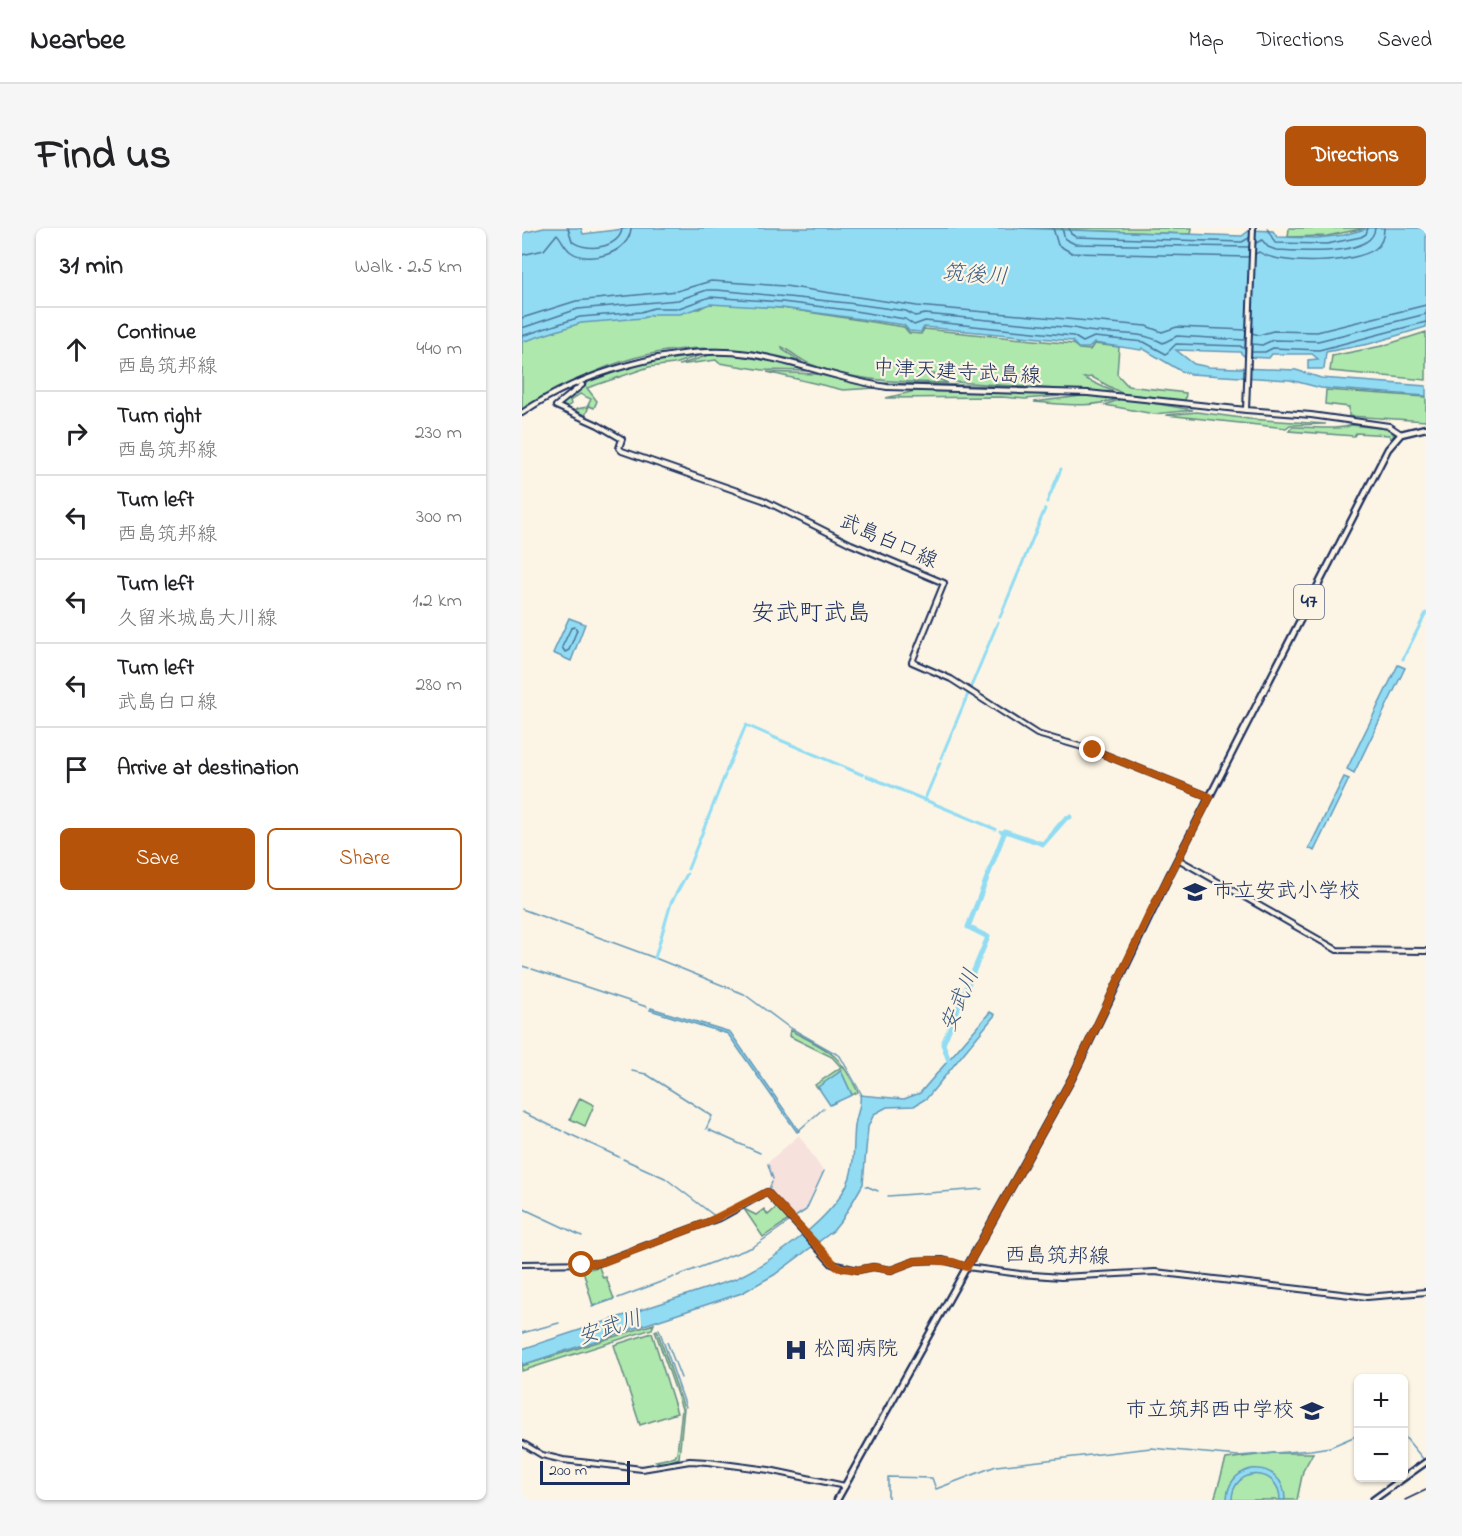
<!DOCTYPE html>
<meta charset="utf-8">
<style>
body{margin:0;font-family:"Indie Flower","Klee One",sans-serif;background:#f6f6f6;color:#202124}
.controls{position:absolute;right:18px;bottom:18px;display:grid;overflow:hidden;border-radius:9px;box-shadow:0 2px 4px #0004}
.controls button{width:54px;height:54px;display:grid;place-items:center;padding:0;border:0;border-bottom:2px solid #e0e0e0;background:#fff;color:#202124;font:30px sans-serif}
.scale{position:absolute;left:18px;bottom:15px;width:90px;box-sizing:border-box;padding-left:6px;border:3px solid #1b2f5e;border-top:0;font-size:16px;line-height:21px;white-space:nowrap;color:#1b2f5e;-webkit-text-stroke:4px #fcf5e5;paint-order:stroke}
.stop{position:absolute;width:18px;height:18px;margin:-14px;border:4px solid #b45309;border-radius:50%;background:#fff}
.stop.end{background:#b45309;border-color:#fff;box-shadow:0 2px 6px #0008}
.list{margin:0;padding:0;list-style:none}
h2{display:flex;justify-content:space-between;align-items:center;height:78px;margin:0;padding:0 24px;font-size:26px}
h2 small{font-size:20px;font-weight:400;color:#757577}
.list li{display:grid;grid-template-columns:39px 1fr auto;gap:18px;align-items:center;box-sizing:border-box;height:84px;padding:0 24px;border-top:2px solid #e0e0e0}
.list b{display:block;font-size:22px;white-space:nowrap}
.list p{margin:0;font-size:20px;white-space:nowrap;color:#757577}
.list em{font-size:20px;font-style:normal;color:#757577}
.actions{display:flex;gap:12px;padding:18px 24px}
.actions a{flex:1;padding:14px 0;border:2px solid #b45309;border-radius:9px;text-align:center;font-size:21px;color:#b45309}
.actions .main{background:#b45309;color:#fff}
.icon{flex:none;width:33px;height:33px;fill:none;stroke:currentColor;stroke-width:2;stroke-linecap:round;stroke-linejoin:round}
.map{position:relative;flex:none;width:904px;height:1272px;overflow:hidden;border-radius:9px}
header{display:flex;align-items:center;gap:36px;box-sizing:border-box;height:84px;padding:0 30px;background:#fff;border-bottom:2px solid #e0e0e0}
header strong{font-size:28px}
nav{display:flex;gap:33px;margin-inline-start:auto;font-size:21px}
.intro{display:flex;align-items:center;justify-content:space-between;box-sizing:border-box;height:144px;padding:0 36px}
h1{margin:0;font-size:42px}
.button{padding:15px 27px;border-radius:9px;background:#b45309;color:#fff;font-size:21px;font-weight:700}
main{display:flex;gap:36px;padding:0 36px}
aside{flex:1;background:#fff;border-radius:9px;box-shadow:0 2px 4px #0004}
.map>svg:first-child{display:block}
.built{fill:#f7e1dc}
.green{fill:#afe8ac;stroke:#658c85;stroke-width:1.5}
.water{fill:#92dcf3;stroke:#6297b7;stroke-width:1.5}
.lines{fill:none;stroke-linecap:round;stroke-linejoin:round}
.shore{stroke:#4b749a;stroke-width:1.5}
.stream{stroke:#6297b7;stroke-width:1.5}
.canal{stroke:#92dcf3;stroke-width:3}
.river{stroke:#92dcf3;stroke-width:5}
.secondary-casing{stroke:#1b2f5e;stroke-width:8}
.primary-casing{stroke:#1b2f5e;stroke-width:9}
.secondary{stroke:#fcf5e5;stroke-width:4}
.primary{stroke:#fcf5e5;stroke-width:4.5}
.rail{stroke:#1b2f5e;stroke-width:1.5}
.route{stroke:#b45309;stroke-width:8}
.labels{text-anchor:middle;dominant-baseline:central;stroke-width:4.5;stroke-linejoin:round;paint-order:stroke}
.shield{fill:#fcf5e5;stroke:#5e6a86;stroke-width:1.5}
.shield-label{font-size:20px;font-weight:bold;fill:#1b2f5e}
.street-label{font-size:21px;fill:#1b2f5e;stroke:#fcf5e5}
.poi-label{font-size:21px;fill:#1b2f5e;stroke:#fcf5e5;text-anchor:start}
.water-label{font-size:22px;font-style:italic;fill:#395a83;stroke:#fcf5e5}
.quarter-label{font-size:24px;fill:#1b2f5e;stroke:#fcf5e5}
</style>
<header>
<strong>Nearbee</strong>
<nav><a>Map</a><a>Directions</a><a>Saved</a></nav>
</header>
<div class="intro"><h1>Find us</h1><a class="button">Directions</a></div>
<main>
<aside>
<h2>31 min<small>Walk · 2.5 km</small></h2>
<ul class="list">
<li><svg class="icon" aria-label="ahead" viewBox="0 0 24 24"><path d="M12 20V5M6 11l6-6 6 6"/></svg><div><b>Continue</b><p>西島筑邦線</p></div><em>440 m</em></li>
<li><svg class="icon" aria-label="right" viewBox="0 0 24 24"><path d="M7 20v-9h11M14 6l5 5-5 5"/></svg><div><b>Turn right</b><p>西島筑邦線</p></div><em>230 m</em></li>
<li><svg class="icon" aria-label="left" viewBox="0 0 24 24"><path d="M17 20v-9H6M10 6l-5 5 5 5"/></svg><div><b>Turn left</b><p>西島筑邦線</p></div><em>300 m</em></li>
<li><svg class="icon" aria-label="left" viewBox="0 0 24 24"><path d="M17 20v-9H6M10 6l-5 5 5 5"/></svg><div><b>Turn left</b><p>久留米城島大川線</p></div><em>1.2 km</em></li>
<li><svg class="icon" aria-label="left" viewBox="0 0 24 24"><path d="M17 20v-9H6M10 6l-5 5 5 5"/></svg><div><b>Turn left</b><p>武島白口線</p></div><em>280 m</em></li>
<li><svg class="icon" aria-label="arrive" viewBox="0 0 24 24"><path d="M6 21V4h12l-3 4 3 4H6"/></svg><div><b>Arrive at destination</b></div></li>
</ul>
<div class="actions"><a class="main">Save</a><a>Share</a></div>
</aside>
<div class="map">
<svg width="904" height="1272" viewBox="0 0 904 1272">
<rect width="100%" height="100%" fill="#fcf5e5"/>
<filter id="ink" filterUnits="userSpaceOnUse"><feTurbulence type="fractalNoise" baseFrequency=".0167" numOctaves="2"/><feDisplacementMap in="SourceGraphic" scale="12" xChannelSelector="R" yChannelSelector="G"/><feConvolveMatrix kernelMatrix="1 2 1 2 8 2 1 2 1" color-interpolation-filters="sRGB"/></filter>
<g filter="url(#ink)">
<path class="built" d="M277,907L301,943L283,982L272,990L247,961L250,953L245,935Z"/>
<path class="green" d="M492,0H670L669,6Z
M767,0H844L805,8L766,9Z
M188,75L260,80L382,99L387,105L399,106L402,101L551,116L557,121L568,122L572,116L597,119L595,146L606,158L664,165L663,173L601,166L570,149L562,150L594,165L433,154L398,141H394L426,155C380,154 332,154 288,136C278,132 270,124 260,119L261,122L280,134C194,111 120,115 40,160C27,167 13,173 0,182V112L59,91L136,80L177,81Z
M904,104V152L808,143L810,128L860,118Z
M204,121L238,125L334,151L361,155L481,158L553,164L361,156C317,150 275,132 231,125C204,121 171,123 143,127C114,131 88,145 60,152C104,129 154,122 204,121Z
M206,126L254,134L286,143L241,142L197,135L194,132L157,137L187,127Z
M179,127L152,136L127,139L65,160L75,173L72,180L67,178L63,188L53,185L55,181L65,179L69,171L58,166L48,173L49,176L45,179L39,178L40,174L68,153L116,136Z
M245,144L294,146L354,160L321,162Z
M397,162H462L538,168L503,171L480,169L364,170Z
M804,162L904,169V193L827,188V179L803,176Z
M567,167L597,170C569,181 542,176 512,174Z
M601,170L671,182L632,186L583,177Z
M675,184L727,191L804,196L768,197L764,200L644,187Z
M829,197L868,201L872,207L869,212L867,207L834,205L832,208L767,203L770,199C785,198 817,203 829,197Z
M268,802C307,823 315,822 336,864L330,867L319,843L296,860L293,857L319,839L310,829L267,808Z
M58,870L72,877L63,898L48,891Z
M257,977L268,991L241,1009L222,981L234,987L242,981L246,987Z
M77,1039L81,1050L84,1049L92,1071L71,1078L61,1042Z
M132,1096L130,1101L0,1143V1138Z
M135,1102L162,1180L157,1230L142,1236L134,1233L153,1229L155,1225L160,1181L133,1103Z
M130,1105L155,1185L118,1197L92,1117Z
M751,1225H791L781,1243L775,1272H692L704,1231Z"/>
<path class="water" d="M22,0H59L61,6L110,0H492L720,8L728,2L751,3L755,9L795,10L822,7L847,0H904V99L847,116L804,124L802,141H786V132L796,131L790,126H750L747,130L723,129L718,124L654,122L672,136L687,139L774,142L799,150L904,158V168L799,160L768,152L668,146L659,143L620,120L619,122L572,115L567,120H556L550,113L402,99L399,104L387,103L382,97L260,80L188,76L158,86H132L121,90L59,95L0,114V5Z
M47,390L63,396L49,433L31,425Z
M876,437L883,440L832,545L825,541Z
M822,549L827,551L792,623L787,620Z
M129,780L208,804L277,903L275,904L206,806L128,782Z
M468,784L473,787L405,870L392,878L365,879L352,886L346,899L341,956L320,992L311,1003L252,1047L220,1065L0,1137V1121L213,1051C250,1033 315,989 328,949C333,933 331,915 333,898C334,886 340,879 338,867L382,871L398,865Z
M319,843L330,867L308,877L296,859Z
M729,1241C749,1239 763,1252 763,1272H758C758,1238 710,1238 710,1272H705C705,1256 714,1245 729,1241Z"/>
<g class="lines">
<path class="shore" d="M46,0L50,13C63,25 99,20 100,0
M531,0L536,17L550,25L727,29
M540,0L543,11L553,16L727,19
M547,0L549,6L554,9L720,14L727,10
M745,0L753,15L805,16L839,9L844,6L846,0
M734,15L740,12L746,19L754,22C776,23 851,30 853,0
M733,26L737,24C758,38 832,36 853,21C860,16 862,8 862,0
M0,27L22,22L35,6C40,11 42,19 49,24C67,37 108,25 109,0
M0,90L54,73L155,63L189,53L263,58L395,78L624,98L640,104L655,99L724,102
M0,100L56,81L156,72L185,62H195L326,75L384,83L393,88L403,86L552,100C580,109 613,100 641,115L655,108L723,112
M730,105L737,107L751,103L795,104L904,77
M0,108L58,89L119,84L132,80H157L188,69L260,74L326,82L383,91L392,97L403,93L551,108L561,114L572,109L622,114L644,126L654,116L718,118L723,121
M730,116L740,117L751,112L796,113L904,86
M730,124H743L751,120L797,122L904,94
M53,399L55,402L47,422L43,424L40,419L49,400Z"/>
<path class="stream" d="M0,681L133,730L222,766L265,798L318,828L340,867
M0,738L7,740
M10,741L125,779
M110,843L124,846L190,888L184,901
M0,884L40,903
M187,902L238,925
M277,902L302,880
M43,904L97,929
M101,931L143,950L194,989
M246,936L251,951
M250,954L247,961L252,967
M344,958L356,963
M366,968L460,961
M0,980L60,1008
M273,989L284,982L302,943
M155,1048L231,1019L268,993
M96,1070L152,1049
M70,1079L92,1071
M137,1101L164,1179
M0,1105L37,1095
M145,1114L159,1150
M882,1208L902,1232
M366,1272V1249L410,1250L414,1261L474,1238L629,1220L716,1228L789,1222L808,1219L836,1207"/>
<path class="canal" d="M525,274L539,241
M478,389L523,281
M881,431L904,385
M448,461L476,394
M251,509L341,547
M419,530L446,466
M204,544L224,497L249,508
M345,548L473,601
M402,573L418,535
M478,603L482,605
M166,641L203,547
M133,730L149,675L165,646"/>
<path class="river" d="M428,836L421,816L466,709L446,699L483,603L521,616L544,590L548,589"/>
<g class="secondary-casing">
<path id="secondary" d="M60,157L34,178L76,197L100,211L97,220L100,223L241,272L329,316L422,355L390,434L429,451L515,506L571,522L688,569
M724,182L731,0
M0,185C59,144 155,116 227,126C274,133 318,152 365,159L566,165L724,182L789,187L867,198L879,206
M656,631L815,722L904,723
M0,1036L77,1035L200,989L245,964L310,1036L336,1042L351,1039L369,1042L393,1033L421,1032L445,1039L498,1046L539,1049L633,1044L845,1069L904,1064
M0,1215L20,1227L41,1232L120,1241L168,1233L186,1234L247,1242L323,1258"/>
</g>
<g class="primary-casing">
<path id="primary" d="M315,1272L550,850L648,646L866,221L879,206L904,200
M851,1272L904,1234"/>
</g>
<use href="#secondary" class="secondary"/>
<use href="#primary" class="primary"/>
<path class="rail" d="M883,1272L904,1262"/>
</g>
</g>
<g class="lines" filter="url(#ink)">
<path class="route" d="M60,1037L81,1034L184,995L245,964L315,1039L336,1042L351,1039L369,1042L393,1033L408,1032L431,1034L445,1039L550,850L628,685L688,569L571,522"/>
</g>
<defs>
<g id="school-bare" transform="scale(1.8)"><path d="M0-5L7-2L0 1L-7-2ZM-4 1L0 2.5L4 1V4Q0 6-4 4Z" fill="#1b2f5e" stroke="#fcf5e5" stroke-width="2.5" paint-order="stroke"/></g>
<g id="hospital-bare" transform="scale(1.8)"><path d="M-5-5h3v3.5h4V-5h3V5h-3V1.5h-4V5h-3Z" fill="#1b2f5e" stroke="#fcf5e5" stroke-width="2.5" paint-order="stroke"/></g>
</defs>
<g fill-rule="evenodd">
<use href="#school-bare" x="673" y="664"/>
<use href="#hospital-bare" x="274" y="1122"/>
<use href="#school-bare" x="790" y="1183"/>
</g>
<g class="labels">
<rect class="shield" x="772" y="357" width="30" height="34" rx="4.5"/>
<g class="shield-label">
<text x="787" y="374">47</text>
</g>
<g class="street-label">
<text transform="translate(435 145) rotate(3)">中津天建寺武島線</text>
<text transform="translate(366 314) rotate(24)">武島白口線</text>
<text transform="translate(535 1029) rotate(1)">西島筑邦線</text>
</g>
<g class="poi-label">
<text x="691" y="664">市立安武小学校</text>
<text x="292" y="1122">松岡病院</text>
<text x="772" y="1183" text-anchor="end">市立筑邦西中学校</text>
</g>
<g class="water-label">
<text transform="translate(453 48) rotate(4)">筑後川</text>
<text transform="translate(439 773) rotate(-67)">安武川</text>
<text transform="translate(88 1101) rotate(-18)">安武川</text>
</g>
<g class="quarter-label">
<text x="289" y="386">安武町武島</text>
</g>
</g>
</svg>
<div class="controls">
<button>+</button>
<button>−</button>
</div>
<div class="scale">200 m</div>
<div class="stop" style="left:60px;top:1037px"></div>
<div class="stop end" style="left:571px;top:522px"></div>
</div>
</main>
